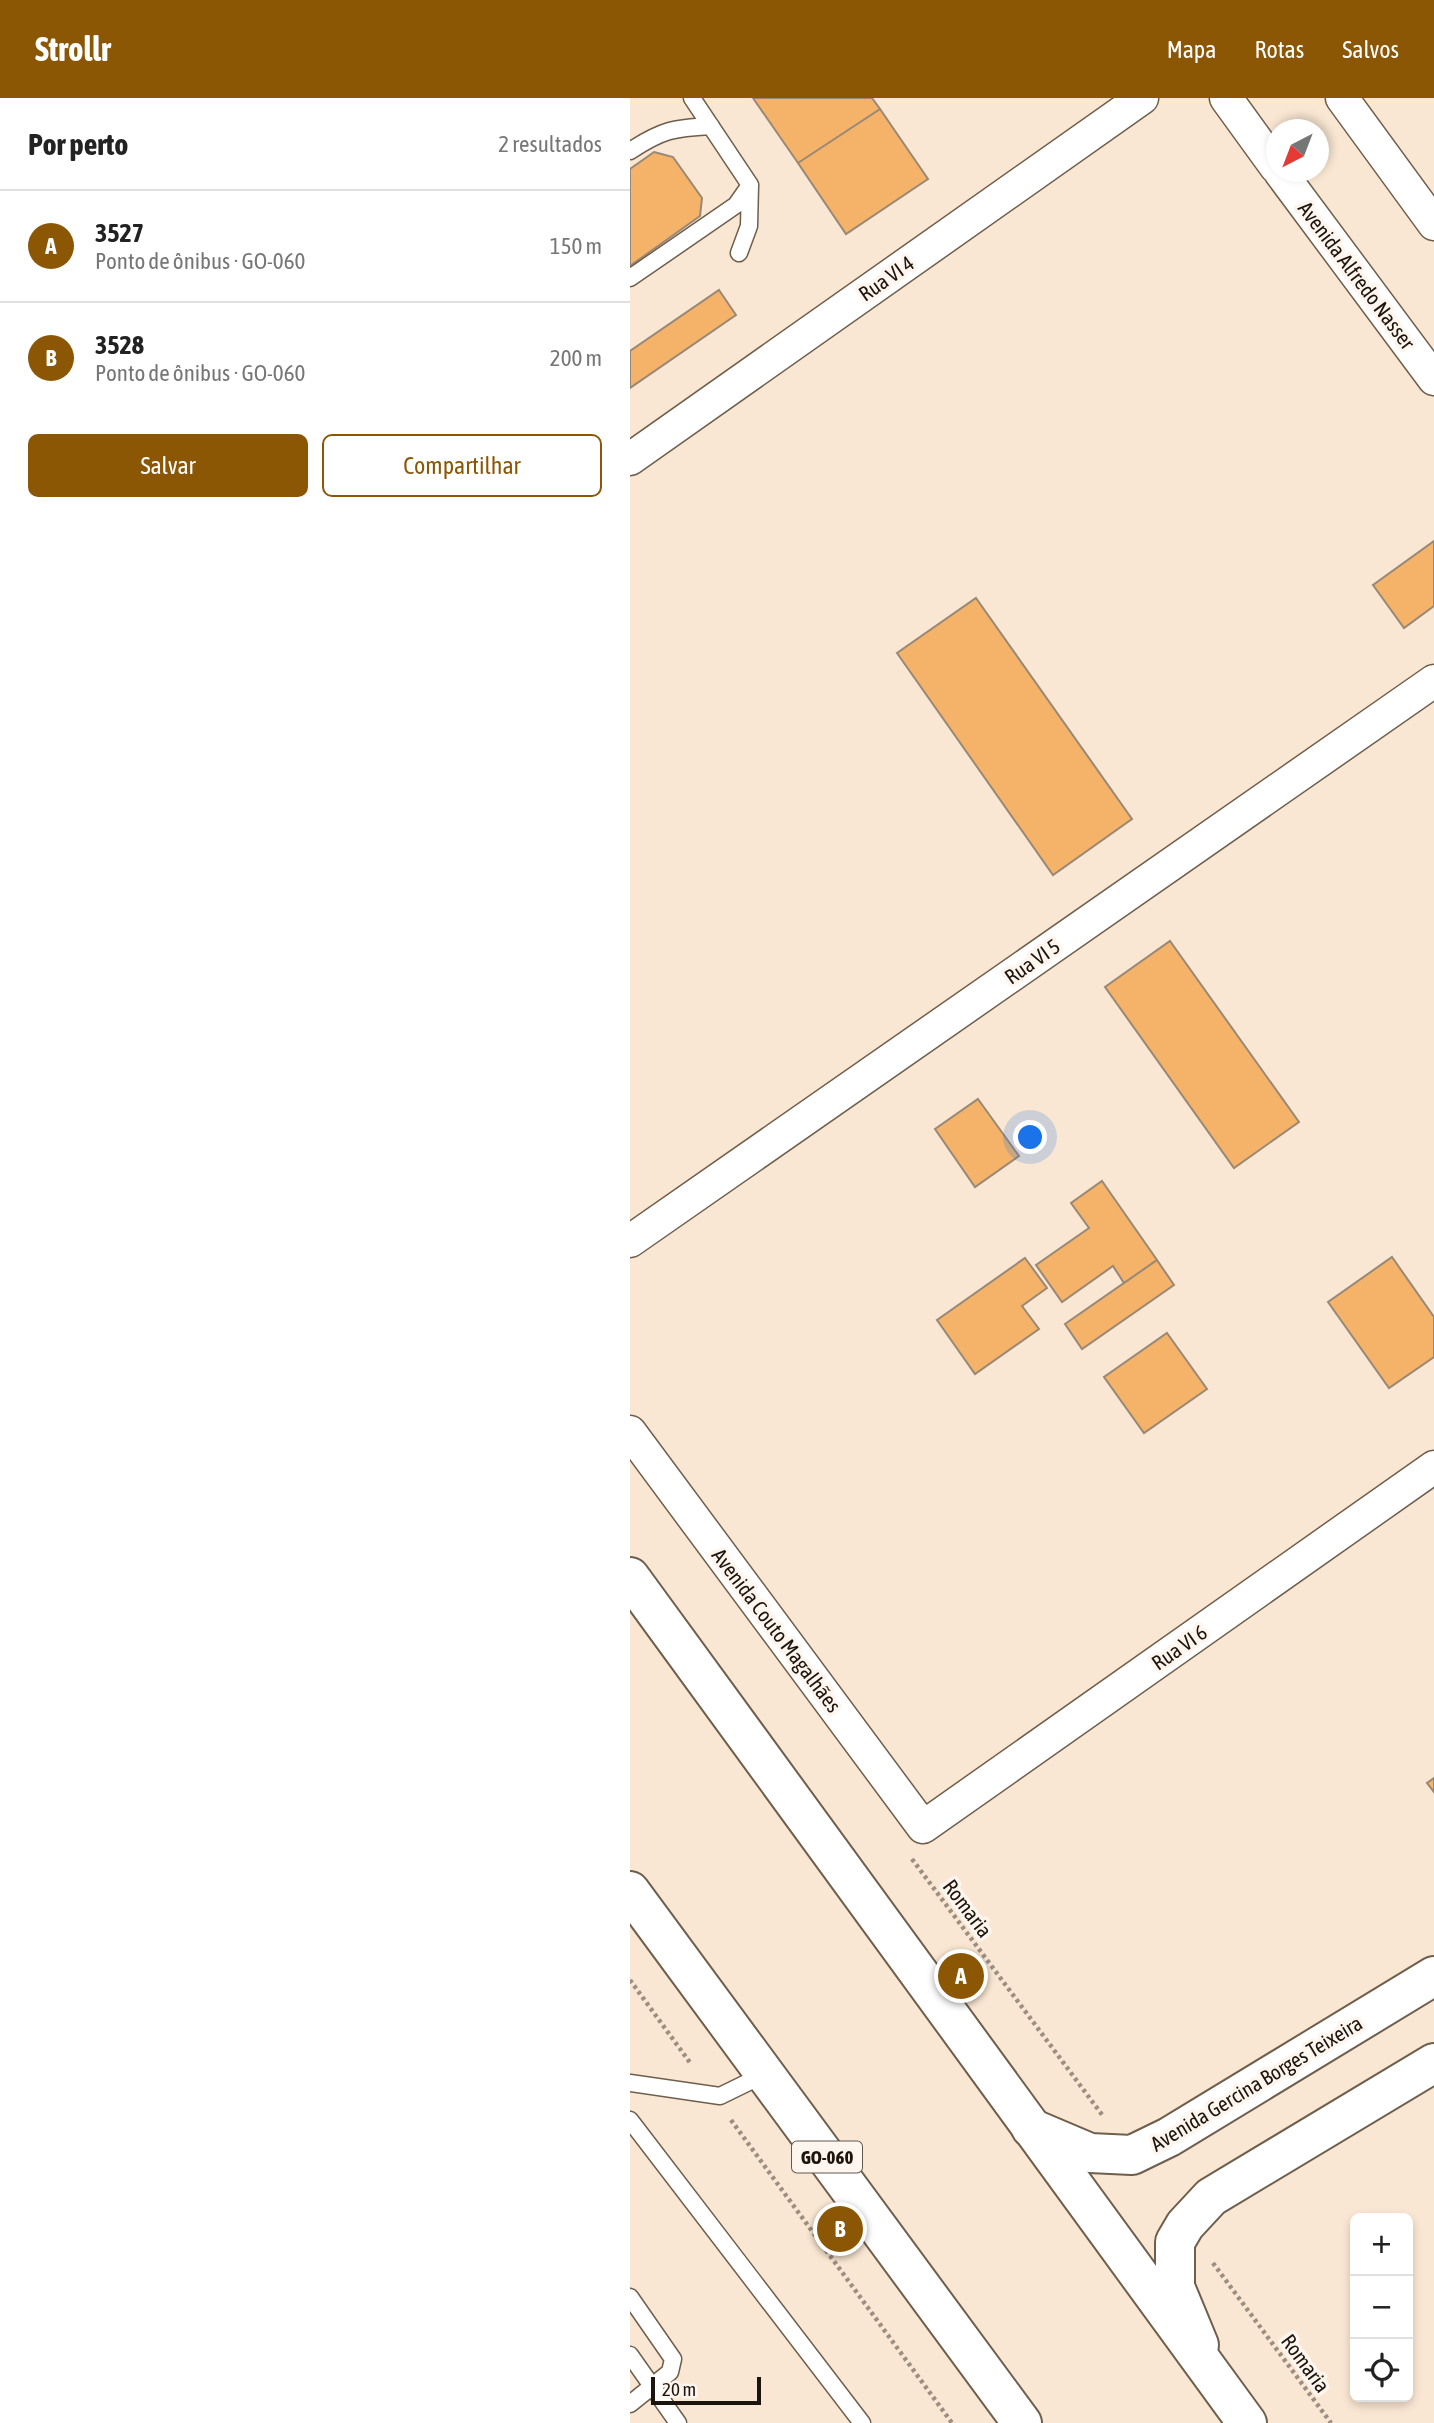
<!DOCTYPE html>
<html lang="pt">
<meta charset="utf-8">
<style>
body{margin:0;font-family:"Asap Condensed",sans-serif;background:#f6f6f6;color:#222}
.controls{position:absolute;right:21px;bottom:21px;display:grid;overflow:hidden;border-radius:10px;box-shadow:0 4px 10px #0003}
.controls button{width:63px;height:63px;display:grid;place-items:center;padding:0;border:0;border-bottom:2px solid #e0e0e0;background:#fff;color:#222;font:35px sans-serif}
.compass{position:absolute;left:636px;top:21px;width:63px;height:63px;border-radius:50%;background:#fff;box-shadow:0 4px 10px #0003;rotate:222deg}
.scale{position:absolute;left:21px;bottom:18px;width:110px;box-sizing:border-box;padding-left:7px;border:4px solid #1c150e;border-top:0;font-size:19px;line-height:24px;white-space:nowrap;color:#1c150e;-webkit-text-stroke:5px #fef6ee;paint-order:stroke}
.you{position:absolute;left:401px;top:1040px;width:24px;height:24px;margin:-18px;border:5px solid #fff;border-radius:50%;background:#1a73e8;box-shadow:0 0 0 10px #1a73e833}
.badge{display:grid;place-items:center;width:46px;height:46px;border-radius:50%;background:#8b5705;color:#fff;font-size:23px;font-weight:700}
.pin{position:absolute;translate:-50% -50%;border:4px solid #fff;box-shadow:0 2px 7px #0006}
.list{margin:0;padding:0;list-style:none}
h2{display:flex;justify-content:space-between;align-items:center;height:91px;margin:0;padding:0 28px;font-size:30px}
h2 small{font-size:23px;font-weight:400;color:#767676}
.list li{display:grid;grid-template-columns:46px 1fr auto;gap:21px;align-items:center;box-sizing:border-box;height:112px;padding:0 28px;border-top:2px solid #e0e0e0}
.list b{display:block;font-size:26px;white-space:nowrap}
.list p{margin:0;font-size:23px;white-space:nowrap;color:#767676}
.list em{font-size:23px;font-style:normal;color:#767676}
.actions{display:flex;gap:14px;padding:21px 28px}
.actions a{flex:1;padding:16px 0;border:2px solid #8b5705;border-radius:10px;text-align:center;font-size:24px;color:#8b5705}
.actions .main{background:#8b5705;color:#fff}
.icon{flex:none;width:38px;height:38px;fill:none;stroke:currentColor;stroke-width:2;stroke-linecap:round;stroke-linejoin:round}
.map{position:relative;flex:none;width:804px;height:2325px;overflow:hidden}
header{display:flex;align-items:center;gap:42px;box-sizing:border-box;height:98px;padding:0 35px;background:#8b5705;color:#fff}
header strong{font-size:33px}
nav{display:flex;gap:38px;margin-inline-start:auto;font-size:24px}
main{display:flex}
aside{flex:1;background:#fff}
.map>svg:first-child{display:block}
.building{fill:#f4b368;stroke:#998876;stroke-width:2}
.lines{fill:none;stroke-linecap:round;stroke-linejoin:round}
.service-casing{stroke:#6e5e4c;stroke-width:19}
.minor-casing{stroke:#6e5e4c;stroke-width:35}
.secondary-casing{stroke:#6e5e4c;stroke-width:42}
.primary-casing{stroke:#6e5e4c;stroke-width:42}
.path{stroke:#9c8e80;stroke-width:4.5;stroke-dasharray:3.5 3.5;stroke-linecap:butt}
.service{stroke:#fff;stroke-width:16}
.minor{stroke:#fff;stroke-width:32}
.secondary{stroke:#fff;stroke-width:38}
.primary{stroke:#fff;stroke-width:38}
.labels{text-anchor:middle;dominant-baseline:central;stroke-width:7;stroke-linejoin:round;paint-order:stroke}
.shield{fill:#fef6ee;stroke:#605851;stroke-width:2}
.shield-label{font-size:19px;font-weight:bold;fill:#1c150e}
.street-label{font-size:21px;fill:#1c150e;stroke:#fef6ee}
</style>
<header>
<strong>Strollr</strong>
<nav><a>Mapa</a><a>Rotas</a><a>Salvos</a></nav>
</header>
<main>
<aside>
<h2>Por perto<small>2 resultados</small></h2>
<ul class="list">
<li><span class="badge">A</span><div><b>3527</b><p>Ponto de ônibus · GO-060</p></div><em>150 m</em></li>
<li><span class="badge">B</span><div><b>3528</b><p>Ponto de ônibus · GO-060</p></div><em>200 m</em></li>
</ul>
<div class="actions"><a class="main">Salvar</a><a>Compartilhar</a></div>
</aside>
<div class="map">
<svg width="804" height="2325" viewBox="0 0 804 2325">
<rect width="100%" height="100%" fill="#fae7d3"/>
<path class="building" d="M123,0H242L250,11L168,65Z
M250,11L298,81L216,136L168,65Z
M24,54L43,59L72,100L70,118L0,168V71Z
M89,192L106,217L0,290V253Z
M804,443V508L774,530L743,487Z
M346,500L502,721L423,777L267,555Z
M540,843L669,1024L604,1070L475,889Z
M348,1001L389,1058L345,1089L305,1031Z
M472,1083L527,1162L494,1185L483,1168L432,1204L406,1167L459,1130L441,1105Z
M762,1159L804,1219V1259L759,1290L698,1204Z
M395,1160L417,1190L392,1208L409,1231L345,1276L307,1222Z
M527,1162L544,1187L452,1251L435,1226Z
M537,1235L577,1291L514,1335L474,1279Z
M804,1680V1694L797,1685Z"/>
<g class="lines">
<g class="service-casing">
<path id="service" d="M0,53C32,32 43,30 81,28
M109,155L119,128L120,87
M0,180L106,107L120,87L62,0
M0,1985L90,1998L135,1976
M0,2022L232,2325
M0,2199L43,2261L40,2274L0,2306
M0,2257L48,2325"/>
</g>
<g class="minor-casing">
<path id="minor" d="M596,0L646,69
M712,0L804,126
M650,74L804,281
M0,361L512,0
M0,1143L804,583
M0,1334L293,1729L804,1369"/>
</g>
<g class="secondary-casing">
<path id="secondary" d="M401,2030L460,2055L502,2057L539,2039L804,1878
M569,2247L545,2189V2144L555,2127L581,2099L804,1965"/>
</g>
<g class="primary-casing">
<path id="primary" d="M0,1479L617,2325
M0,1793L392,2325"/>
</g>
<path class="path" d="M282,1761L473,2018
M0,1882L61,1966
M101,2022L322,2325
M583,2165L701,2325"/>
<use href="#service" class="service"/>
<use href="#minor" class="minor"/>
<use href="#secondary" class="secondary"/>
<use href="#primary" class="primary"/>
</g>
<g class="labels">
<rect class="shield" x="162" y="2043.5" width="70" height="31" rx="5"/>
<g class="shield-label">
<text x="197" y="2059">GO-060</text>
</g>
<g class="street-label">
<text transform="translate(727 177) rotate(53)">Avenida Alfredo Nasser</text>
<text transform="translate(256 180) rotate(-35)">Rua VI 4</text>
<text transform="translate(402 863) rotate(-35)">Rua VI 5</text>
<text transform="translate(147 1532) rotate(53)">Avenida Couto Magalhães</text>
<text transform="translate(549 1549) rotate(-35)">Rua VI 6</text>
<text transform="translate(338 1810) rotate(53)">Romaria</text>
<text transform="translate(626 1985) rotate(-31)">Avenida Gercina Borges Teixeira</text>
<text transform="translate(676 2265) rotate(54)">Romaria</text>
</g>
</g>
</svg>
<div class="controls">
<button>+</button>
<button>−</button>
<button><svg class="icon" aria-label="locate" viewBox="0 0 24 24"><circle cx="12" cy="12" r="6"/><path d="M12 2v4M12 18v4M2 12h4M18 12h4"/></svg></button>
</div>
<svg class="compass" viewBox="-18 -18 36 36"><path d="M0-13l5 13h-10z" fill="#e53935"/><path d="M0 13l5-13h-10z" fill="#767676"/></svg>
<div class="scale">20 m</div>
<div class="you"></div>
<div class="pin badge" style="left:331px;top:1878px">A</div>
<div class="pin badge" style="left:210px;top:2131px">B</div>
</div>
</main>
